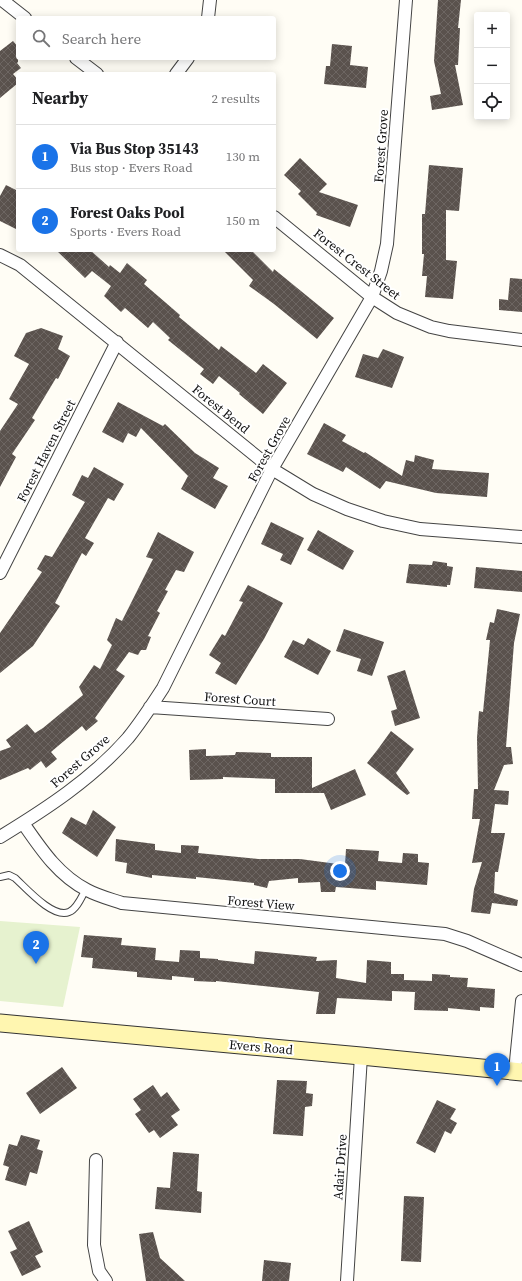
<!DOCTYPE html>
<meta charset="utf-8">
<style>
body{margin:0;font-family:"Source Serif 4",serif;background:#f2f2f2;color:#202124}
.controls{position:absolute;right:12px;top:12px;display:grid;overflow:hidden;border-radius:4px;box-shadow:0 2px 10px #0003}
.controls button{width:36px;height:36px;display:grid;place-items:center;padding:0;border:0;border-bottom:1px solid #e0e0e0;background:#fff;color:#202124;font:20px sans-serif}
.you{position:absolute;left:340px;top:871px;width:14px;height:14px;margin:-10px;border:3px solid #fff;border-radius:50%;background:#1a73e8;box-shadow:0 0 0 6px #1a73e833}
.badge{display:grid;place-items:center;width:26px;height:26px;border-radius:50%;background:#1a73e8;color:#fff;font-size:13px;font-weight:700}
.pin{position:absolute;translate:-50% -33px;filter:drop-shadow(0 1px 2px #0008)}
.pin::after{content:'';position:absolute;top:21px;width:14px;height:12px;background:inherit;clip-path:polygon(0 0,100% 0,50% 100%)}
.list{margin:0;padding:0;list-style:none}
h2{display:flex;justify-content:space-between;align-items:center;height:52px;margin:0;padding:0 16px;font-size:17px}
h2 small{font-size:13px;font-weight:400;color:#757577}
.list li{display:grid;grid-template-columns:26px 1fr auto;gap:12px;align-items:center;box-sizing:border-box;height:64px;padding:0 16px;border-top:1px solid #e0e0e0}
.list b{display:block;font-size:15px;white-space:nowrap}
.list p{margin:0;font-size:13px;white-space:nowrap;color:#757577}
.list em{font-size:13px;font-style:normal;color:#757577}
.icon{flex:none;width:22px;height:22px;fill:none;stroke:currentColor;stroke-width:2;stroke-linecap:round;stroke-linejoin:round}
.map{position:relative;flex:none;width:522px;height:1281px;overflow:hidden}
.search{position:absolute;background:#fff;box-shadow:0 2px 10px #0003;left:16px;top:16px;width:260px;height:44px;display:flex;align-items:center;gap:10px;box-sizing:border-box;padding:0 14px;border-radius:4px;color:#757577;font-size:15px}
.panel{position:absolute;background:#fff;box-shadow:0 2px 10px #0003;left:16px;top:72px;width:260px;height:180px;border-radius:4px}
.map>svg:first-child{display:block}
.pitch{fill:#e6f2cf}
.building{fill:url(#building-cross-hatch)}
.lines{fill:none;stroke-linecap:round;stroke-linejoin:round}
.lane-casing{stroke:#444;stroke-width:8}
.street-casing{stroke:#444;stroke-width:14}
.secondary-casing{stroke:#333;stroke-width:19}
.lane{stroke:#fff;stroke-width:6}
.street{stroke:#fff;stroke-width:12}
.secondary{stroke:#fff6b0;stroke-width:17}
.labels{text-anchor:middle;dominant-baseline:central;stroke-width:4;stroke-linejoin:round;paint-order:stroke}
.street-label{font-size:13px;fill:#111;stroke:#fff}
</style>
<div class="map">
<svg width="522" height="1281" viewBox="0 0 522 1281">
<defs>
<pattern id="building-cross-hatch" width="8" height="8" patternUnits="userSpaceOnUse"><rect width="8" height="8" fill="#5a524d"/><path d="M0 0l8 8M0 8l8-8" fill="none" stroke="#6d6662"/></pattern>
</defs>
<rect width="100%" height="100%" fill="#fffdf5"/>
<path class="pitch" d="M0,921L80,927L63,1007L0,1001Z"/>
<path class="building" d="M438,0H461L458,28H460L458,65H455L463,105L432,110L430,96L441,94L434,61Z
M13,41L18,47V62L17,63L21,68L13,74L18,80V83L0,98V51Z
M332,44L352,46L350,65L368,67L366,88L324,84L326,66H330Z
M300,158L327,184L319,192L358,205L350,227L316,215L317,213L298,194L301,191L284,175Z
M429,165L463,168L459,211L446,210V260L457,261L453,299L425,297L427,276H422L424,254H422V214H425Z
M6,185L18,191V230L0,221V196Z
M56,250H90L109,267L110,265L120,273L127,263L147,280L144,284L180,315L179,317L219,350L221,346L256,373L263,364L287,383L263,414L239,394L240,393L219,376L213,384L200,374L204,369L168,340L170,338L153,322L148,328L125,308L121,312L104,296L111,286L92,271L85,278Z
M223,250H251L273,272L274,269L334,318L317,339L274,304L249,286L253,280Z
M510,278L522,279V312L499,310V299L508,300Z
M41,328L63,336L58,349L70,356L58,379L56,378L32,418L35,420L12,454L16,457L0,487V431L18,404L9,399L29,364L14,356L26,333Z
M383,349L404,357L392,388L355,377L363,354L378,358Z
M118,402L163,426L165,424L195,453L219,468L213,478L228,486L215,509L181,489L188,476L141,428L136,437L128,433L123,443L102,432Z
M324,423L346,435L342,441L364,453L365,452L402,476L406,460L414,462L415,455L434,460L432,469L489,473L487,497L436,493L386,481L380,489L346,467L343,472L307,454Z
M94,467L124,484L114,501L108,498L85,538L94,543L86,556L82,553L55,603L60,606L33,646L0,673V633L42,572L37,569L45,555L52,557L85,502L72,495L82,475L88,478Z
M271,522L304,538L291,565L280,560L283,554L261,544Z
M318,530L354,551L343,570L307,550Z
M158,532L194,552L184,572L176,570L165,590L168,591L157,611L160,613L148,636L151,637L146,650H141L138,655L129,652L116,670L125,676L95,718L98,721L86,731L82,726L58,746L51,752L57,759L46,768L41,761L30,770L28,768L0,780V751L11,747L6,740L27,724L35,733L43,728L83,695L79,687L94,665L100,669L112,645L107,640L116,618L122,621L153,559L146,557Z
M433,561L447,563V566L453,567L450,585H447V587L406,583L409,564L432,565Z
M476,567L522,571V592L474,588Z
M248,585L283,603L264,639L236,685L215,673L221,663L209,655L222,634L225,636L243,602L239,601Z
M497,609L520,614L514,643L506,747H511L513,764L504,765L494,790L509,791L508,805L495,804L491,833H505L498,872H495L494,893L518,900L517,906L492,903L490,914L471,912L474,889L482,862L472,863L480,819H472L474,789H478L477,738L479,711L483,712L490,640H486L490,622L494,623Z
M344,629L384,642L372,676L357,671L361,659L336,651Z
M308,638L331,651L318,675L284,657L293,640L304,645Z
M405,670L420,718L395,726L391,711L397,709L387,676Z
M391,731L414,749L396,773L410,793L407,795L367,763L378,749Z
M206,749V756L235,755L236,752L271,753V757H312V788L355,769L366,795L331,810L324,793H275V779L223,777V779L190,780L189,750Z
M93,810L116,827L97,857L62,833L71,817L86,825Z
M116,839L155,844V850L181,853V845L199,846L198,853L258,859H300L345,865L346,849L379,851L378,861L402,863L403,853L418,854V862L429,863L427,885L376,881V890L336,887L335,892H321L320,882L298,883V878L269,881L267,888L254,885V883L196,877V879L152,875V878L126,873L127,863L115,861Z
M84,935L122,938L121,945L156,948L155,960L179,962L180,950L200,951V958L218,959V960L254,964L255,951L317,957L316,961L337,960L336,978L366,983L367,960L391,962V974H404V980L432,981V974L450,975V977L468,978L467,987L495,989L494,1008L480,1007V1011L448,1008V1011L414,1010L415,992L392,991V1001L337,998L335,1014H316L319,992L216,981V982L194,981V978L172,976V980L137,977V972L92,968L93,958L81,957Z
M62,1067L77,1088L40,1114L26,1093Z
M277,1080L307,1081L306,1093L313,1094L312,1106L305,1107L303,1136L273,1134Z
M153,1085L161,1097L167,1092L180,1110L171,1116L178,1125L160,1138L154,1130L149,1133L135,1114L141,1110L133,1099Z
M437,1100L456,1109L450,1119L457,1123L451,1134L445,1131L435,1153L416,1143Z
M21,1135L40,1140L37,1149L43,1151L37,1174L30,1172L26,1186L5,1180L9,1167L3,1165L9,1144L17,1146Z
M173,1152L199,1154L197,1191L202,1192L201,1213L155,1209L157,1187L170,1188Z
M404,1196L424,1197L421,1262L401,1261Z
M29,1221L43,1252L35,1256L41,1267L22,1276L10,1252L17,1249L8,1231Z
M153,1232L160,1258L185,1281H146L139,1234Z
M264,1260L291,1263L289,1281H262Z"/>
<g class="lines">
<g class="lane-casing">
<path id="lane" d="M0,877L9,875L15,878C26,888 53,919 69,912C77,909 82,896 86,889"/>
</g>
<g class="street-casing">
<path id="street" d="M2,0L25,18
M208,18L210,0
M76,58L97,74
M176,74L188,58
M274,217L372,297L397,313L431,327L449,331L522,340
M0,255L20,265L272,469L313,494L347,509L383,521L420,529L522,537
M0,573L117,342
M150,707L328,719
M23,823C41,849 58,875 87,890C98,896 110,899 122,903L445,934L467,941L522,965
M0,837C46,809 92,779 128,738C141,722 152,705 163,688L272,469L372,297L381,271L387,244L406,0
M515,1071L522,1001
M96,1160L94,1245L99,1271L106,1281
M347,1281L361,1056"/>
</g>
<g class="secondary-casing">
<path id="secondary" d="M0,1023L361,1056L522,1072"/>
</g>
<use href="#lane" class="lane"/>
<use href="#street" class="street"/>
<use href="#secondary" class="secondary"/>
</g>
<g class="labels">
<g class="street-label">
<text transform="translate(381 146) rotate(-86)">Forest Grove</text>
<text transform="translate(357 264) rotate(38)">Forest Crest Street</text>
<text transform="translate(221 409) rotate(39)">Forest Bend</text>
<text transform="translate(269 449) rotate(-61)">Forest Grove</text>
<text transform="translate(46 451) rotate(-63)">Forest Haven Street</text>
<text transform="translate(240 699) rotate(4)">Forest Court</text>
<text transform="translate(80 761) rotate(-41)">Forest Grove</text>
<text transform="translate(261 903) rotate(5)">Forest View</text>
<text transform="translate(261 1047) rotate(5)">Evers Road</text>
<text transform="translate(340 1167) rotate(-86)">Adair Drive</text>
</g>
</g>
</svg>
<div class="controls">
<button>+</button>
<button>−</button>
<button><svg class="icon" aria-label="locate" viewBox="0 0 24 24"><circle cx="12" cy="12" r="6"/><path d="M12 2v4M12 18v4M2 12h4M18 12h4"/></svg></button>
</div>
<div class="you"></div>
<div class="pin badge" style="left:497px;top:1086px">1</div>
<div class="pin badge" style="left:36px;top:964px">2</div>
<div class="search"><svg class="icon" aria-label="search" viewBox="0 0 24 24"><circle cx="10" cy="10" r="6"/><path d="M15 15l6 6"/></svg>Search here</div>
<section class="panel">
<h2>Nearby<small>2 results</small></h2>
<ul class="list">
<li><span class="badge">1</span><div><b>Via Bus Stop 35143</b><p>Bus stop · Evers Road</p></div><em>130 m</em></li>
<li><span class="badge">2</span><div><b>Forest Oaks Pool</b><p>Sports · Evers Road</p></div><em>150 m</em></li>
</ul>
</section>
</div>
